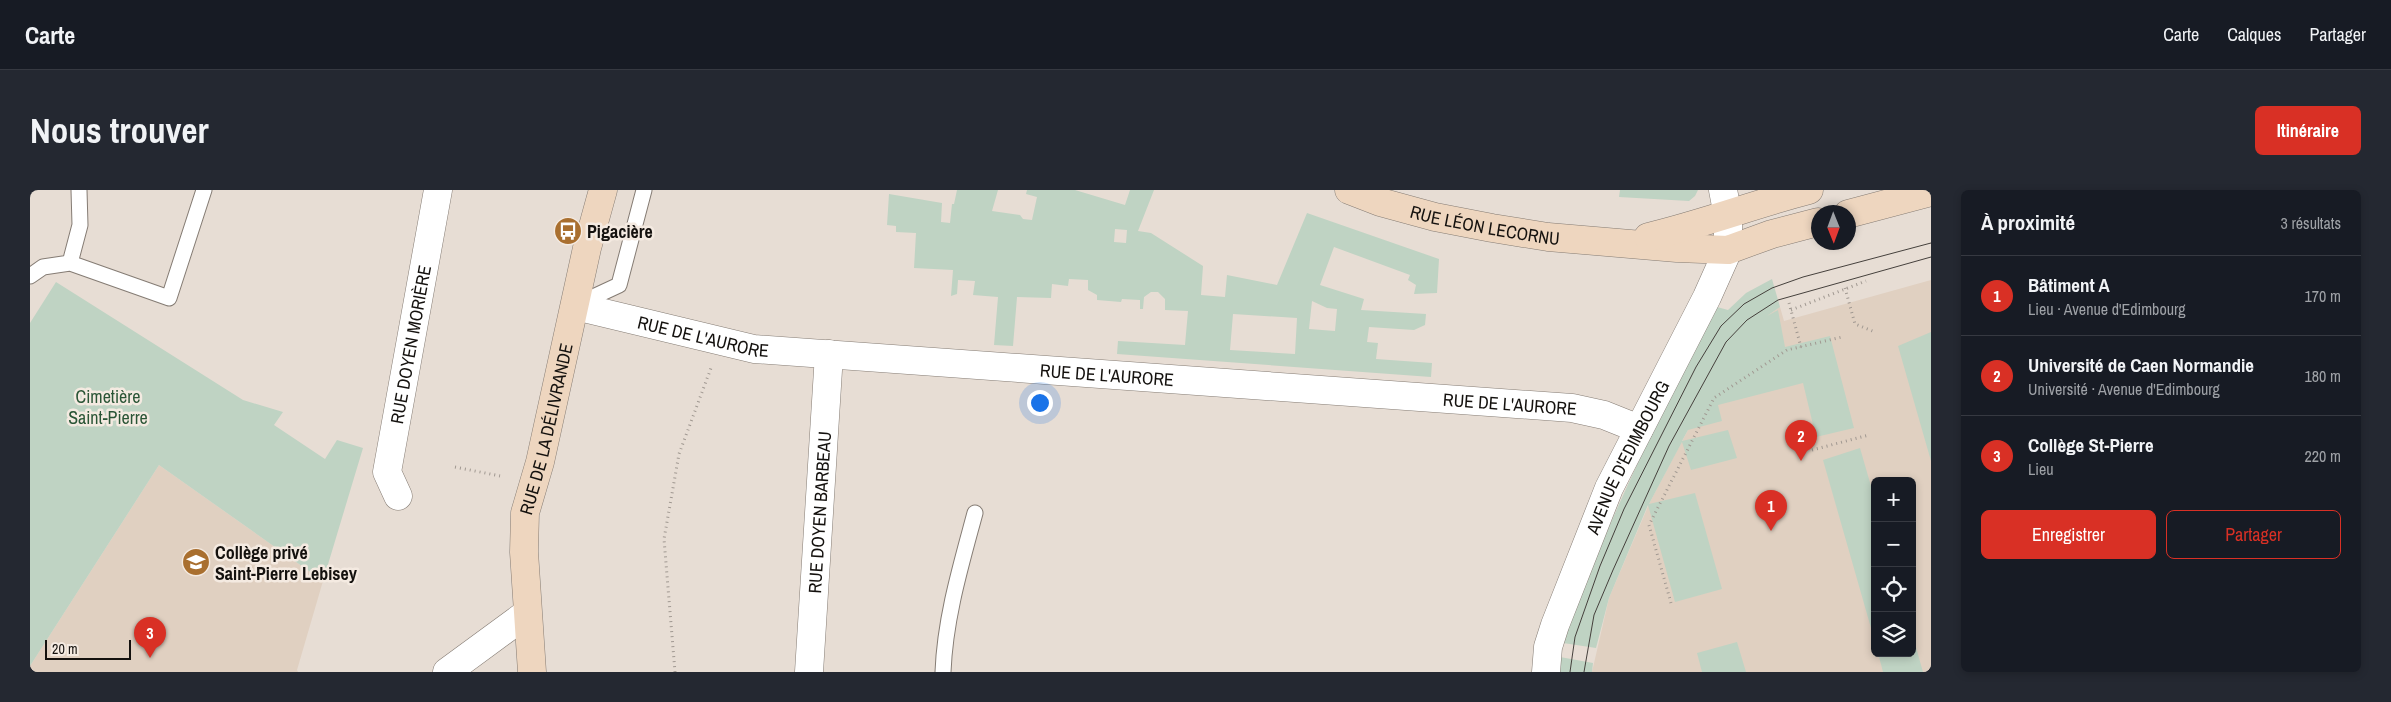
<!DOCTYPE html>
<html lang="fr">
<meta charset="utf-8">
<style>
body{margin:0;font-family:"Archivo Narrow",sans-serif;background:#242831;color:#f1f3f6}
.controls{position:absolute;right:15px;bottom:15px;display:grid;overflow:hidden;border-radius:8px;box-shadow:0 2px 8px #0003}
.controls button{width:45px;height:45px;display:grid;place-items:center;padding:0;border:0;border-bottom:1px solid #363941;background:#171b24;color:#f1f3f6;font:25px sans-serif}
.compass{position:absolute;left:1781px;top:15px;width:45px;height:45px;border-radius:50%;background:#171b24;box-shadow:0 2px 8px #0003;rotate:179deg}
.scale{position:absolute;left:15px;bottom:12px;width:86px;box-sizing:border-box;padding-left:5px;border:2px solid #14110e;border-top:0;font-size:14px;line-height:18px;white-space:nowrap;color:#14110e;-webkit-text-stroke:4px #f4eae1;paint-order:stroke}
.you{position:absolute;left:1009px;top:212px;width:18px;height:18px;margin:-12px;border:4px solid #fff;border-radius:50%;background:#1a73e8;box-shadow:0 0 0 8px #1a73e833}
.badge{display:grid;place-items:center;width:32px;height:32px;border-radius:50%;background:#d93025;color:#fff;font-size:16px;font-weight:700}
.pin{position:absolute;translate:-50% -41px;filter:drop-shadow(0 1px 2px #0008)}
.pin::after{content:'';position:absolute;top:26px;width:18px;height:15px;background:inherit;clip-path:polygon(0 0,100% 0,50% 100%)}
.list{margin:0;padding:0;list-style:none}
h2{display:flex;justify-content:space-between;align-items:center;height:65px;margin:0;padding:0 20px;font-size:21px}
h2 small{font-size:16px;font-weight:400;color:#9ea1a6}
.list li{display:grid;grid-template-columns:32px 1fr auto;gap:15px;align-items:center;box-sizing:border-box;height:80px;padding:0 20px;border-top:1px solid #363941}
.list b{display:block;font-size:19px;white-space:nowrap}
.list p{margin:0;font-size:16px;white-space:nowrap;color:#9ea1a6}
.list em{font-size:16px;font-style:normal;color:#9ea1a6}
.actions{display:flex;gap:10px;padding:15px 20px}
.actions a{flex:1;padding:11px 0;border:1px solid #d93025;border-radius:8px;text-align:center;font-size:18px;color:#d93025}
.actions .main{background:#d93025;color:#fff}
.icon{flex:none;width:28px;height:28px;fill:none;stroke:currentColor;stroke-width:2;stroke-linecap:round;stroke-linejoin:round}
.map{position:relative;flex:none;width:1901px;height:482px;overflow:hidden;border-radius:8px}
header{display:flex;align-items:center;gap:30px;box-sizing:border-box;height:70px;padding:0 25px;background:#171b24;border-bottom:1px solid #363941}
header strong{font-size:24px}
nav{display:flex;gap:28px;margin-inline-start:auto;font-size:18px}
.intro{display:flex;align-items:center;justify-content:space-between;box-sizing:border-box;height:120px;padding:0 30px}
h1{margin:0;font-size:35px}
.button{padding:12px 22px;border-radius:8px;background:#d93025;color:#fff;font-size:18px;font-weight:700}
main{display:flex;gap:30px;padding:0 30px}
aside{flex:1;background:#171b24;border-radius:8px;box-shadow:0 2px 8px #0003}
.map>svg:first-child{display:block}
.built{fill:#e0d0c1;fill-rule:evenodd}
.green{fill:#bfd3c3;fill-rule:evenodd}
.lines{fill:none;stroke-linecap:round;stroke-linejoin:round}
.service-casing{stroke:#857c74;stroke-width:17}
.minor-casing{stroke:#857c74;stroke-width:29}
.tertiary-casing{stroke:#857c74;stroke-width:29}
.secondary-casing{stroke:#857c74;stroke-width:29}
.path{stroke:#a09891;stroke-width:3;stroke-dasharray:1 4;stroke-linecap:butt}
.service{stroke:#fff;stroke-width:15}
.minor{stroke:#fff;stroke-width:28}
.tertiary{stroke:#fff;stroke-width:28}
.secondary{stroke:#eed6bf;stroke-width:28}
.tram{stroke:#45403c;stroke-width:1}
.labels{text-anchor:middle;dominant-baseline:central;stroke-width:5;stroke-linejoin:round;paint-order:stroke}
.street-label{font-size:18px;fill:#14110e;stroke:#f4eae1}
.poi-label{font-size:18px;font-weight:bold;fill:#14110e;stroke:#f4eae1;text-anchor:start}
.park-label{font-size:18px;fill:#2a5536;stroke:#f4eae1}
</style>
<header>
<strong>Carte</strong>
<nav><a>Carte</a><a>Calques</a><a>Partager</a></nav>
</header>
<div class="intro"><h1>Nous trouver</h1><a class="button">Itinéraire</a></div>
<main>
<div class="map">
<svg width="1901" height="482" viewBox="0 0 1901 482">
<rect width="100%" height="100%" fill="#e7ddd4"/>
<path class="built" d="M1901,90V482H1562L1579,408L1619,314L1658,240L1728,132L1750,117L1754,131ZM1845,291H1882V463H1845Z
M129,275L293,391L267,480L268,482H0V476Z"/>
<path class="green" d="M927,0H968L962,21L990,25L993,29L1002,30L1007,7L996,4L997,0H1045L1095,15L1100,0H1124L1108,41L1121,43L1173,76L1171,105L1195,107L1197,85L1247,95L1277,23L1409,69L1407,103L1384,104L1386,95L1378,90L1380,85L1304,57L1290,95L1334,109L1331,120L1396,124L1395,135L1384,140L1339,137L1337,152L1348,153L1346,169L1402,173L1401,187L1087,164L1088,151L1155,155L1158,121L1135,120V109L1128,102H1121L1114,107L1113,119H1110V110L1092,109L1091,112L1067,110V105L1058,100V90L1039,89L1038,96L1022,94L1021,108L987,107L983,156L964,155L968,107L943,105L945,91L928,90L927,104L921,106L923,80L884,78L886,43L866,42V36L857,35L859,4L912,13L911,32L920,33L922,14H924ZM1085,39L1097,40L1096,53L1084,52ZM1282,111L1297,118L1307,119L1305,141L1279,139ZM1203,124L1267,128L1265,164L1200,160Z
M1590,0H1668L1665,6L1659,11L1589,7Z
M1742,89L1750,117L1737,126L1748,120L1755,157L1800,146L1824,238L1786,247L1773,193L1688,215L1692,231L1658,240L1652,251L1698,240L1707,268L1661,280L1652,252L1619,314L1665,303L1692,399L1645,412L1618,315L1579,408L1566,458L1533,453C1574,337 1629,226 1687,117L1698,120L1716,103Z
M26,92L213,210L253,222L244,235L295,269L307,250L333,258L293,391L129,275L0,476V133Z
M1901,142V271L1868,156Z
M1830,258L1845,310V452L1793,270Z
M1882,443L1893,482H1853L1848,463H1882Z
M1707,452L1716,482H1672L1667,463Z
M1530,467L1563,473L1562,482H1530Z"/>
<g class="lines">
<g class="service-casing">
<path id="service" d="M40,73L50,35L49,0
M0,86L13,77L40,73L139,108L174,0
M546,115L589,95L614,0
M913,482C915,428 931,375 945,323"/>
</g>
<g class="minor-casing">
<g id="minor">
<path d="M1693,0L1698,26V60"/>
<path id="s1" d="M545,116L724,159L1542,218L1574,225L1609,239"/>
<path id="s2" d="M368,306L357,282L408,0"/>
<path id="s3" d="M779,482L799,164"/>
</g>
</g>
<g class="tertiary-casing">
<g id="tertiary">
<path d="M417,482L496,424"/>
<path id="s4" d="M1516,482L1518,457L1525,435L1579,298L1677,107L1698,60"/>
</g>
</g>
<g class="secondary-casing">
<g id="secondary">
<path id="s5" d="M1319,0L1350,12L1405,27L1462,38L1518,47L1647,58L1698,60L1742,44L1788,32"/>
<path d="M1818,24L1901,2"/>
<path d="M1618,47C1673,34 1725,14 1779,0"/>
<path id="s6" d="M502,482L494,362L495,323L510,272L557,58L573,0"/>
</g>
</g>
<path class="path" d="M1815,98L1825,134L1845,142
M1759,113L1771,157
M1761,120L1836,91
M1782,260L1839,245
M425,277L470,286
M1641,413L1619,335L1684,208L1757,160L1812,147
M645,482L634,349L649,264L681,178"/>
<use href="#service" class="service"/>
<use href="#minor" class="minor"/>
<use href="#tertiary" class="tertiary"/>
<use href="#secondary" class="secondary"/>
<path class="tram" d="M1540,482L1545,447L1570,376L1594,319L1666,177L1691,136L1714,114L1742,98L1773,87L1901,53
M1554,482L1564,425L1583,380L1639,256L1696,152L1717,130L1748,110L1901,67"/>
</g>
<defs>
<g id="bus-disc" transform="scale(1.4375)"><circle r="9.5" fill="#a96f2f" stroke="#f4eae1"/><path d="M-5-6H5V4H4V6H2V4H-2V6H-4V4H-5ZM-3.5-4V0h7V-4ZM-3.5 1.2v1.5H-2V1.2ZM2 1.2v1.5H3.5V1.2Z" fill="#fff"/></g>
<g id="school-disc" transform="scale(1.4375)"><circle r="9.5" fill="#a96f2f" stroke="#f4eae1"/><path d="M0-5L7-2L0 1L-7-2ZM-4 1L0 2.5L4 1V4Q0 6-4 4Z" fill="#fff"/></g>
</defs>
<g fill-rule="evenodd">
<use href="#bus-disc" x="538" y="41"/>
<use href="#school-disc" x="166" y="372"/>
</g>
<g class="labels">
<g class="street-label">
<text stroke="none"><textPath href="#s5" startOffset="141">RUE LÉON LECORNU</textPath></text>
<text stroke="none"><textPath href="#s1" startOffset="132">RUE DE L'AURORE</textPath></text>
<text stroke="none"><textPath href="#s2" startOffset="156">RUE DOYEN MORIÈRE</textPath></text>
<text stroke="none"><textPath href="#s1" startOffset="538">RUE DE L'AURORE</textPath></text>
<text stroke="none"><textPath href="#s1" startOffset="942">RUE DE L'AURORE</textPath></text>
<text stroke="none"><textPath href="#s6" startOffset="246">RUE DE LA DÉLIVRANDE</textPath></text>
<text stroke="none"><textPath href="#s4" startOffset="231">AVENUE D'EDIMBOURG</textPath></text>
<text stroke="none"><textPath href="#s3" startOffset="160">RUE DOYEN BARBEAU</textPath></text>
</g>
<g class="poi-label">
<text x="557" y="41">Pigacière</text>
<text x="185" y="362">Collège privé<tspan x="185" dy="21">Saint-Pierre Lebisey</tspan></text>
</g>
<g class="park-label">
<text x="78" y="206">Cimetière<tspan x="78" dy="21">Saint-Pierre</tspan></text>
</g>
</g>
</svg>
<div class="controls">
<button>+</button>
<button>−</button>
<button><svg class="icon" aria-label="locate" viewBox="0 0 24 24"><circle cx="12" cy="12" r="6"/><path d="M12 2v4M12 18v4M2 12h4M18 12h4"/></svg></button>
<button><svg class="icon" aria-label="layers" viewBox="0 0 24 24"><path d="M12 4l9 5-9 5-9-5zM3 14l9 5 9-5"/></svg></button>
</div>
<svg class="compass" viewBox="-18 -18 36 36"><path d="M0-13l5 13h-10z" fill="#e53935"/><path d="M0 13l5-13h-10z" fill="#9ea1a6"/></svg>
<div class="scale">20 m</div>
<div class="you"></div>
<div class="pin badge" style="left:1741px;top:341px">1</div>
<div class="pin badge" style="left:1771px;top:271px">2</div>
<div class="pin badge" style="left:120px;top:468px">3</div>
</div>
<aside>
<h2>À proximité<small>3 résultats</small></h2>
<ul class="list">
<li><span class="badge">1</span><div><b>Bâtiment A</b><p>Lieu · Avenue d'Edimbourg</p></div><em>170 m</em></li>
<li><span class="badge">2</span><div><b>Université de Caen Normandie</b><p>Université · Avenue d'Edimbourg</p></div><em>180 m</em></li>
<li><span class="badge">3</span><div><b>Collège St-Pierre</b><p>Lieu</p></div><em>220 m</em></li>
</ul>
<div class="actions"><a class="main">Enregistrer</a><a>Partager</a></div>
</aside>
</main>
